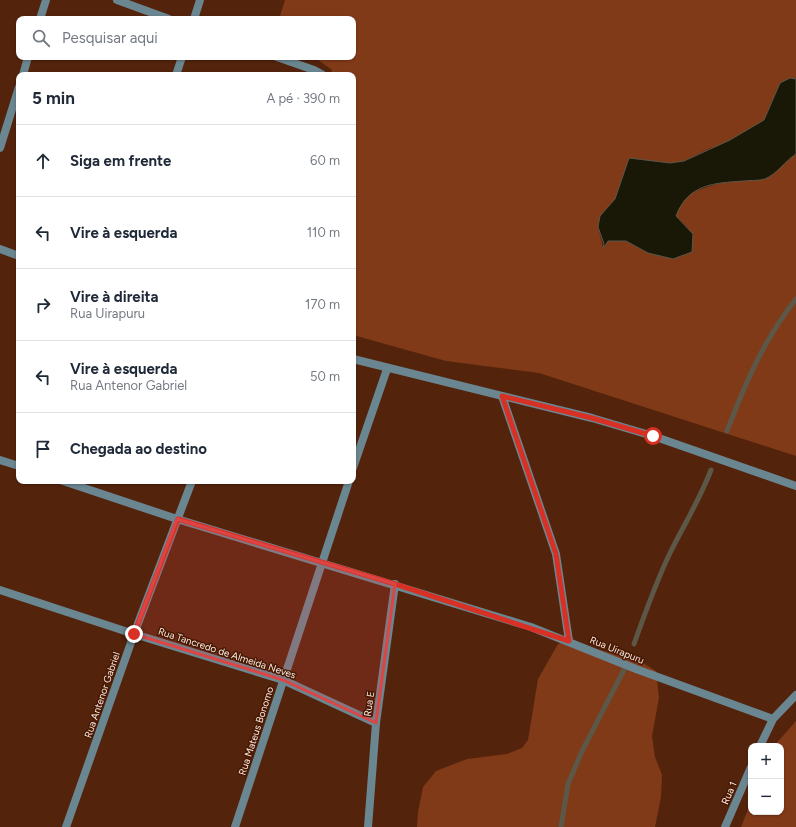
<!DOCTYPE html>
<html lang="pt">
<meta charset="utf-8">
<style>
body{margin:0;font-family:Figtree,sans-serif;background:#f2f2f3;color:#1f2937}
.controls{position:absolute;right:12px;bottom:12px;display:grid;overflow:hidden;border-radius:8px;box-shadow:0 1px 3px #0004}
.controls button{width:36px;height:36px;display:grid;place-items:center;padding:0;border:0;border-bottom:1px solid #e0e1e3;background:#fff;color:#1f2937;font:20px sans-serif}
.stop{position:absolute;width:12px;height:12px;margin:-9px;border:3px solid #d93025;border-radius:50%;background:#fff}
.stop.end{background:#d93025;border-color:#fff;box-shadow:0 1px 4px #0008}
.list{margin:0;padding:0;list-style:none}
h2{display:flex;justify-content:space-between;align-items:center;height:52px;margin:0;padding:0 16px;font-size:17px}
h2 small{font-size:13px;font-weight:400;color:#747a83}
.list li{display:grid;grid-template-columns:26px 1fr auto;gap:12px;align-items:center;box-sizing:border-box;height:72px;padding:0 16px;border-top:1px solid #e0e1e3}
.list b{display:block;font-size:15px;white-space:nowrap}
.list p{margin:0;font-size:13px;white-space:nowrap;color:#747a83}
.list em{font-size:13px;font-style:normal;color:#747a83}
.icon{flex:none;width:22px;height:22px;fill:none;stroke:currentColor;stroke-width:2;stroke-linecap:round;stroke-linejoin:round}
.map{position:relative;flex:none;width:796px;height:827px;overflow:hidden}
.search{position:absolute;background:#fff;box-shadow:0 1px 3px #0004;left:16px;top:16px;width:340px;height:44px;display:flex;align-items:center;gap:10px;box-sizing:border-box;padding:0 14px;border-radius:8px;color:#747a83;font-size:15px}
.panel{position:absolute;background:#fff;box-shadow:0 1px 3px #0004;left:16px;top:72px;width:340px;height:412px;border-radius:8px}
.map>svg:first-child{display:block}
.green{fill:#803a18}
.water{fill:#191807;stroke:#5d5748}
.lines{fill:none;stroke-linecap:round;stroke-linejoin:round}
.stream{stroke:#5d5748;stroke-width:5}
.minor{stroke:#6a8691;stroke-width:8}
.tertiary{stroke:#6a8691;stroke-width:8}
.route{stroke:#d93025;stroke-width:5}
.marked{fill:#dc4544;fill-opacity:0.2;stroke:#dc4544;stroke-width:3;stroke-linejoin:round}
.labels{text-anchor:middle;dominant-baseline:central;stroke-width:3;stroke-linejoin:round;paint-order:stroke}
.street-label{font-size:10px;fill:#fce9e1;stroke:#471802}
</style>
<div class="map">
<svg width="796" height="827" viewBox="0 0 796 827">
<rect width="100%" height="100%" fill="#53230c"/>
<path class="green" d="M285,0H796V79L790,78L780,83L764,120L749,130L719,146L710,148L684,161L670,163L629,158L615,199L600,216L598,227L603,248L608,241H626L648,253L673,259L692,251L688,228L676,216L679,207L690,193L720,183L764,179L796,154V456L539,373L446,361L353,335V258L355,249L353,243V75H330L332,70L314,57H353V19H279Z
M567,641L640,661L656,671L659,698L652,736L655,757L662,775L661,797L655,827H417L418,812L423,787L436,771L467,759L507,754L522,748L528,740L538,679L558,644Z
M796,721V827H741L751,802V812H781V746H774Z"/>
<path class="water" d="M790,78L796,79V154C785,161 777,174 765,179C759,181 750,180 744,181C714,183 688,184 676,216L693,234L692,252L673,259L648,253L626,241H608L603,249L604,244L598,227L600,216L615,199L629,158L670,163L684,161L730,140L764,120L780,83Z"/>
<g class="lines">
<path class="stream" d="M727,431C745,384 764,339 796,299
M634,644C645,613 656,582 670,553C684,525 700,499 711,470
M561,827L568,784L582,751L625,668"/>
<path class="minor" d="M117,0L169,19
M40,19L46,0
M194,19L200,0
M277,57L314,70L323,75
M23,75L28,57
M176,75L182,57
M0,148L19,87
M502,396L556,554L569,641
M0,460L19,466
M353,468L387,369
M63,481L177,519L531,627L636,669L773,719
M0,590L134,634L283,680L376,723
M760,746L773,719L796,695
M66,827L134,634L192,481
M235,827L349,481
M368,827L376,723L395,584
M725,827L751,767"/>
<path class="tertiary" d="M0,249L19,256
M353,359L592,418L653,436L796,486"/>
</g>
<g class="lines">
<path class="route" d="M134,634L178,519L395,584L569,641L556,554L502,396L592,418L653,436"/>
</g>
<path class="marked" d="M177,519L395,584L376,723L283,680L134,634Z"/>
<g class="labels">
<g class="street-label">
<text transform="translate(617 650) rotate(22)">Rua Uirapuru</text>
<text transform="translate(227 653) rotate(18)">Rua Tancredo de Almeida Neves</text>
<text transform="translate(102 695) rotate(-71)">Rua Antenor Gabriel</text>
<text transform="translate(369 704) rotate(-82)">Rua E</text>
<text transform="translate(256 731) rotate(-72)">Rua Mateus Bonomo</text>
<text transform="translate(729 793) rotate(-67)">Rua 1</text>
</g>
</g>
</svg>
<div class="controls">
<button>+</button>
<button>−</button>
</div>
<div class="stop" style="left:653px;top:436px"></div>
<div class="stop end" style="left:134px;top:634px"></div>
<div class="search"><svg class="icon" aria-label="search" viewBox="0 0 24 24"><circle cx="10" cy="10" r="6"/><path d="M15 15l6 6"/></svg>Pesquisar aqui</div>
<section class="panel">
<h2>5 min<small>A pé · 390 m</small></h2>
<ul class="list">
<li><svg class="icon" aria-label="ahead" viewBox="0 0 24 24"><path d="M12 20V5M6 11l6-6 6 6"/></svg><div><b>Siga em frente</b></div><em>60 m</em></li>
<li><svg class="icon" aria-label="left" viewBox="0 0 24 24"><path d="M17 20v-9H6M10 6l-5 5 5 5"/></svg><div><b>Vire à esquerda</b></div><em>110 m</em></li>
<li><svg class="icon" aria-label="right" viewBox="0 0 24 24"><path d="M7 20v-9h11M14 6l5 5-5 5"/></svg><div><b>Vire à direita</b><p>Rua Uirapuru</p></div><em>170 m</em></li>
<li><svg class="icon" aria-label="left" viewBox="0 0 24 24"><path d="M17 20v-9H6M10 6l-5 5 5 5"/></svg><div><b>Vire à esquerda</b><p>Rua Antenor Gabriel</p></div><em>50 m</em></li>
<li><svg class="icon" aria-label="arrive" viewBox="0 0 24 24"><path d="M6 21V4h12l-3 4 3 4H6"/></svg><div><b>Chegada ao destino</b></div></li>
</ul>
</section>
</div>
